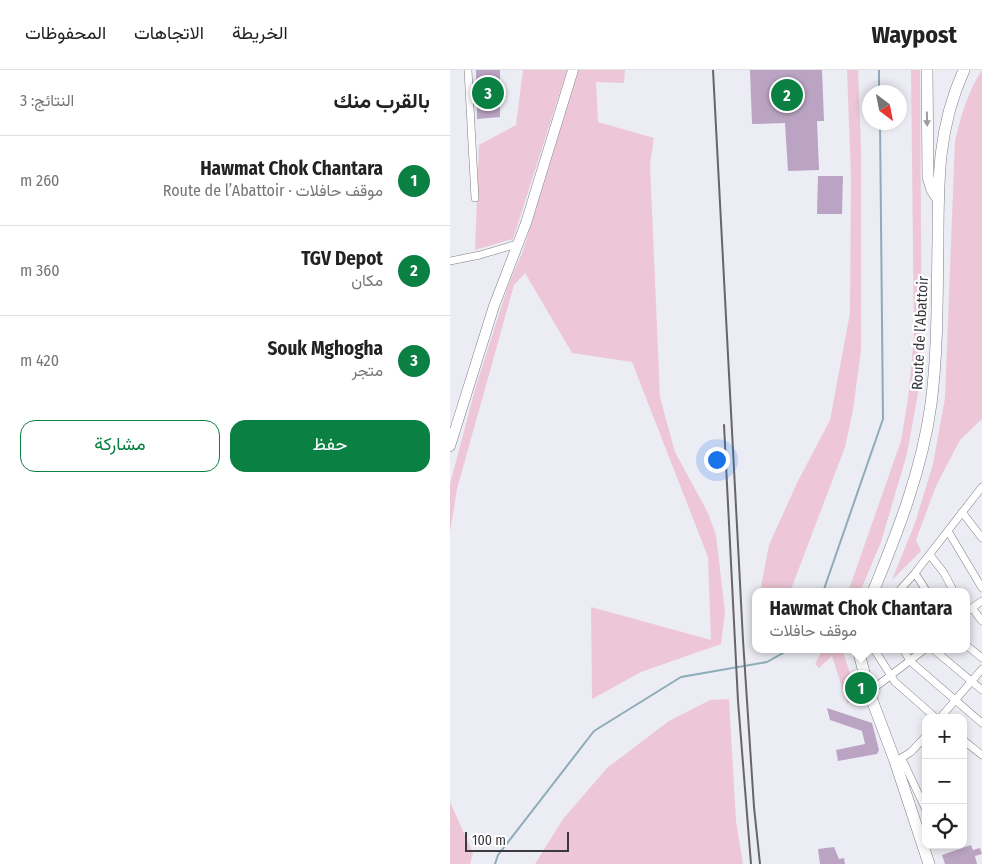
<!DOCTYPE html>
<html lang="ar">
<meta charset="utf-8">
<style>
body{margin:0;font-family:"Fira Sans Condensed",Vazirmatn,sans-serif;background:#f6f6f6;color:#222;direction:rtl}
.controls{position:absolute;right:15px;bottom:15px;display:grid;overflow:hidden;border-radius:10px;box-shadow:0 2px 8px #0003}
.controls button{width:45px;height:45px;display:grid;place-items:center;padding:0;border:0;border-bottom:1px solid #e0e0e0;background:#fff;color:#222;font:25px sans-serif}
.compass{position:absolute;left:412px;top:15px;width:45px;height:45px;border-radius:50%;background:#fff;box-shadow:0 2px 8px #0003;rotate:148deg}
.scale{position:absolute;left:15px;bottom:12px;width:104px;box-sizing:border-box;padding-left:5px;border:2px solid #3a3a3d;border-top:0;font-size:14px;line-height:18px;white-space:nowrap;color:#3a3a3d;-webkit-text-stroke:4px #fff;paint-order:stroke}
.you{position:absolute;left:266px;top:389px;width:18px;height:18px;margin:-12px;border:4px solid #fff;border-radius:50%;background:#1a73e8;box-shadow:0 0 0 8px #1a73e833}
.badge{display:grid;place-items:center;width:32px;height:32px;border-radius:50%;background:#0b8043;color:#fff;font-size:16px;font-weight:700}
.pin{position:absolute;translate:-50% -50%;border:2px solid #fff;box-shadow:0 1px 5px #0006}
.popup{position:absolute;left:302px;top:518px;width:218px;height:65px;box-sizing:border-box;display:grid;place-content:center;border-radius:10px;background:#fff;filter:drop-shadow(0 1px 4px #0005);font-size:16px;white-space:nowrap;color:#767676}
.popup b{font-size:19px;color:#222}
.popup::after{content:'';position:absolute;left:50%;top:100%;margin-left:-10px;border:10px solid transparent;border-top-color:#fff}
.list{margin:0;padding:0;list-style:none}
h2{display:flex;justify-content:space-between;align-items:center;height:65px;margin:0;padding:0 20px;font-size:21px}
h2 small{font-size:16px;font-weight:400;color:#767676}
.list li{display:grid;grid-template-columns:32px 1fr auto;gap:15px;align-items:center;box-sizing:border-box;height:90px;padding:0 20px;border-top:1px solid #e0e0e0}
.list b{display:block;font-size:19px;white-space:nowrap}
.list p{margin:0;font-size:16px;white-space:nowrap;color:#767676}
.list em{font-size:16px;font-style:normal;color:#767676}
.actions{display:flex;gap:10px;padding:15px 20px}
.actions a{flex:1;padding:11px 0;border:1px solid #0b8043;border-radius:15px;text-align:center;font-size:18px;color:#0b8043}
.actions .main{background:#0b8043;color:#fff}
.icon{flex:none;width:28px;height:28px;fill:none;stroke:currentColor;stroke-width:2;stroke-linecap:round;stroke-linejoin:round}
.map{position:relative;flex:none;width:532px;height:794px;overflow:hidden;direction:ltr}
header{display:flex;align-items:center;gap:30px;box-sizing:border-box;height:70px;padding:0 25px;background:#fff;border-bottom:1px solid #e0e0e0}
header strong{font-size:24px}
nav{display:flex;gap:28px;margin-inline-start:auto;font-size:18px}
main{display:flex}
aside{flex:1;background:#fff}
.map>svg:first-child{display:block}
.green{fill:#edc7d7}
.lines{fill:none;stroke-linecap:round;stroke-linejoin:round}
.stream{stroke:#8dabb8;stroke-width:2}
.building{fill:#bba4c3}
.minor-casing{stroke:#7d7d84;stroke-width:8}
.secondary-casing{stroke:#7d7d84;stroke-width:11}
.primary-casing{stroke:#7d7d84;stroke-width:12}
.trunk-casing{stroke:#7d7d84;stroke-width:12}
.minor{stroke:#fff;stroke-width:7}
.secondary{stroke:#fff;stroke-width:10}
.primary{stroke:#fff;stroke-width:11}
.trunk{stroke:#fff;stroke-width:11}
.rail{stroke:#66666a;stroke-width:2}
.oneway{fill:#9c9c9e}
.labels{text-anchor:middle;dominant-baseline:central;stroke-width:4.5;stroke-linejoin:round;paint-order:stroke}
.street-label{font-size:15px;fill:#3a3a3d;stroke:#fff}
</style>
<header>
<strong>Waypost</strong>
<nav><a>الخريطة</a><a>الاتجاهات</a><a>المحفوظات</a></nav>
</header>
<main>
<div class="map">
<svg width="532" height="794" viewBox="0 0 532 794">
<rect width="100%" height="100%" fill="#ececf4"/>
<path class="green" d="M73,0H117L63,169L25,180L29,75L66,55Z
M128,0H175L174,13L146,12L148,52L204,68L200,94L210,327L225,382L258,443L266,465L275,542L271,574L191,602L142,629L141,537L261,570L258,487L182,292L122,283L75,203L64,215L7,419L0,462V414L26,316L59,213L73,181Z
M397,0H408L411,78V280L403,340L395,377L340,522H310L319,475L347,413L380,350L400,243L401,107Z
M461,0H470L472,301L457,384L431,472L410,522H398L451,371L458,329L464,268Z
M532,0V349L510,370L486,416L466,470L471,481L442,510L465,453L483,394L495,328L505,71C511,46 518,21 532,0Z
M373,579H394V585L409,631L397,633L382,586L369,598L365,594Z
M279,629L286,751L293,794H85L113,749L157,698L219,651L260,630Z
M0,732L23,783L20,794H0Z"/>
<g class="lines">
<path class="stream" d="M429,0V22
M373,522L433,349L430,52
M45,794L48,785L144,661L231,607L317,592L333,583L335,579"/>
</g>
<path class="building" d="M26,0H50V47L27,49Z
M300,0H372L374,51H367L369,100L338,101L335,53L302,54Z
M368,106H393L392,144H367Z
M377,638L422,653L429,680L427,684L388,691L386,680L415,674L412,661L380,650Z
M521,775L523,780L530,778L532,784L525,786L527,794H495L492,785Z
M384,777L389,789L394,788L395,794H370L368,779Z"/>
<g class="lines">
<g class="minor-casing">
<path id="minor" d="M18,0L25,128
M0,191L30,185L67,174
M512,442L532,468
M498,461L532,518
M480,485L494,503L504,522
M465,503L477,522
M448,522L465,503L532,417
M522,538L532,551
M516,542L532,531
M516,575L532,588
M424,579L445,612L486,648
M453,579L460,591L532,653
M483,579L532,620
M419,622L475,579
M490,648L532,599
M513,670L532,685
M452,689L476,740
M448,690L461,682L476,666"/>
</g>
<g class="secondary-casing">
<path id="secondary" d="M0,376L44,236L76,153L123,0"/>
</g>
<g class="primary-casing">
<path id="primary" d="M423,522C448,461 472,400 481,334C488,280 487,225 488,171C488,109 488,57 514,0
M408,579L419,622L445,691L479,794"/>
</g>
<g class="trunk-casing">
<path id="trunk" d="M477,0L478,107L482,120L488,129"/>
</g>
<use href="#minor" class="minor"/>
<use href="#secondary" class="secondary"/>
<use href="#primary" class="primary"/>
<use href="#trunk" class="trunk"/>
<path class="rail" d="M263,0L293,570L304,737L310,794
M274,355L288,631L301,794"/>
</g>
<defs><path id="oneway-solid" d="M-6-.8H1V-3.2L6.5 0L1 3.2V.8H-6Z" transform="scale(1.25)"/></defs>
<use class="oneway" href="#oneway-solid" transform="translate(477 49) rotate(89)"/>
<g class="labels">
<g class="street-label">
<text transform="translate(470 263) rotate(-87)">Route de l’Abattoir</text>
</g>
</g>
</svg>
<div class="controls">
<button>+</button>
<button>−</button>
<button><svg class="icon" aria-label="locate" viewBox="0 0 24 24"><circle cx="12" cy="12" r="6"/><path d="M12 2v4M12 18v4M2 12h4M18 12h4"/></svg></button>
</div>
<svg class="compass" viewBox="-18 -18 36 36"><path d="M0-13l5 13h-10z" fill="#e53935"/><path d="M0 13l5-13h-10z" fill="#767676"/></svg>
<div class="scale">100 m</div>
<div class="you"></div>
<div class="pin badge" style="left:411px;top:618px">1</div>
<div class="popup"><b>Hawmat Chok Chantara</b>موقف حافلات</div>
<div class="pin badge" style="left:337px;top:25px">2</div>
<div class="pin badge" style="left:38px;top:23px">3</div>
</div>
<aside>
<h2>بالقرب منك<small>النتائج: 3</small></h2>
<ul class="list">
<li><span class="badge">1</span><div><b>Hawmat Chok Chantara</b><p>موقف حافلات · Route de l’Abattoir</p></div><em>260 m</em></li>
<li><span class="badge">2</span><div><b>TGV Depot</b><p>مكان</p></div><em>360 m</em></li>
<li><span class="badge">3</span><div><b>Souk Mghogha</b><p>متجر</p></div><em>420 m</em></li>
</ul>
<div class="actions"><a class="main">حفظ</a><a>مشاركة</a></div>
</aside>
</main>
